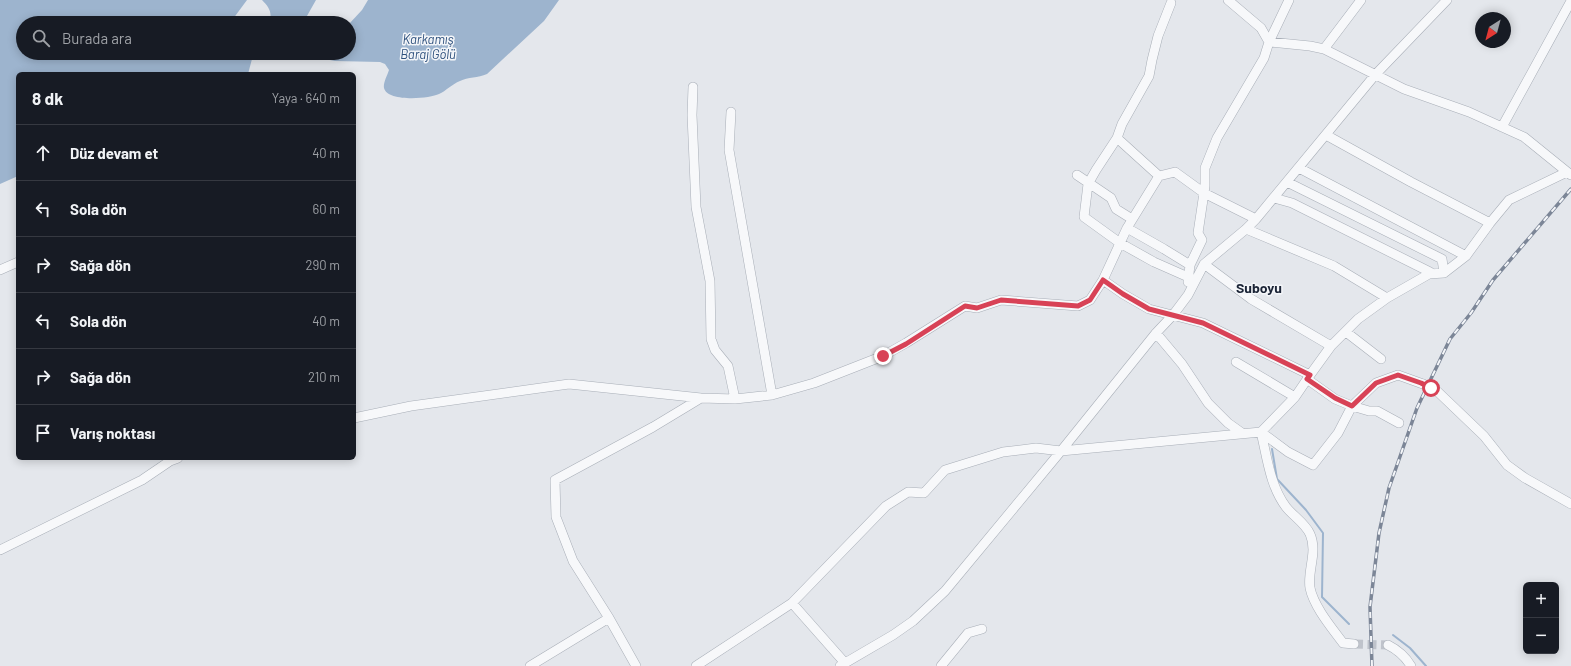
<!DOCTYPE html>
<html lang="tr">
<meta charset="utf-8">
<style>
body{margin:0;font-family:Barlow,sans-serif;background:#20242c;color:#f1f3f6}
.controls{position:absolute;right:12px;bottom:12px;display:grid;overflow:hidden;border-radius:6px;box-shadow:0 2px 10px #0003}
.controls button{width:36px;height:36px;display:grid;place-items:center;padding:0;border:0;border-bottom:1px solid #363941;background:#171b24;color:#f1f3f6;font:20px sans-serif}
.compass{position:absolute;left:1475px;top:12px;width:36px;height:36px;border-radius:50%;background:#171b24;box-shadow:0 2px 10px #0003;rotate:216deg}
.stop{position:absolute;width:12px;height:12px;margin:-9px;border:3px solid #d84256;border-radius:50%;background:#fff}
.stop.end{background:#d84256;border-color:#fff;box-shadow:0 1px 4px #0008}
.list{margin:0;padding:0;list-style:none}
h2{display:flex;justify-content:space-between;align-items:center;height:52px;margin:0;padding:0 16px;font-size:17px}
h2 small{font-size:13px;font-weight:400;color:#9ea1a6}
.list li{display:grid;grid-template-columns:26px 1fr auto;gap:12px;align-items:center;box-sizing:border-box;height:56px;padding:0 16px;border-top:1px solid #363941}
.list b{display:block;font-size:15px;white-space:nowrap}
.list em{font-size:13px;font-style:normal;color:#9ea1a6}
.icon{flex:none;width:22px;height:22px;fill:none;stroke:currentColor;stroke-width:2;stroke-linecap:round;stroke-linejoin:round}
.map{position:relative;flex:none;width:1571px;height:666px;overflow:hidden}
.search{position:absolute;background:#171b24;box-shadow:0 2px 10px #0003;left:16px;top:16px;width:340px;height:44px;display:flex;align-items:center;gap:10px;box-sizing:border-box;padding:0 14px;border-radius:22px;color:#9ea1a6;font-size:15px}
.panel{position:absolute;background:#171b24;box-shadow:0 2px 10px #0003;left:16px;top:72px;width:340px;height:388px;border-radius:6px}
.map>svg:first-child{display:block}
.water{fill:#9db4ce}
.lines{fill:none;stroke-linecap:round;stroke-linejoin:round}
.stream{stroke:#9db4ce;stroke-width:2}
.minor-tunnel{stroke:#bfc3cb;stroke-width:9;stroke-dasharray:9 4.5;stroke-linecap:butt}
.minor-casing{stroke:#a8aeb7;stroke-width:10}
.minor{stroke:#f7f8fa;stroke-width:9}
.rail-casing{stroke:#7c8697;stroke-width:3.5}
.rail{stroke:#f4f6f9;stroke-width:2;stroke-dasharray:6;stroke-linecap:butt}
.minor-bridge-casing{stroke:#a8aeb7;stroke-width:10;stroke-linecap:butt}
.minor-bridge{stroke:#f7f8fa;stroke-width:9}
.route{stroke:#d84256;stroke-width:5}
.labels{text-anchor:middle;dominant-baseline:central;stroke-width:3;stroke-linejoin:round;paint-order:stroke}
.water-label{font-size:13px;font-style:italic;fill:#30527e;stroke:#f4f6f9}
.quarter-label{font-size:14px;font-weight:bold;fill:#1c2537;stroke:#f4f6f9}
</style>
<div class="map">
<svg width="1571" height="666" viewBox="0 0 1571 666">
<rect width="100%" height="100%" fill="#e4e7ec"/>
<path class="water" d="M0,0H247L230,23H23V53H261L252,59L248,74H18V176L0,184Z
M262,0H316L303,23H269C273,13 269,7 262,0Z
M368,0H559L544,21L487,74C478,78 468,77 460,81C452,84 446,91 439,94C429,99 387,102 384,88C383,83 387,76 389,70L385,64L380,62L335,61L330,60L327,53H349V24L362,10Z"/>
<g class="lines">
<path class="stream" d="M1272,449L1277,479L1306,510L1323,533L1322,597L1349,624
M1393,635L1410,648L1426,666"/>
<path class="minor-tunnel" d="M1354,644L1388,645"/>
<g class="minor-casing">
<path id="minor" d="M1228,0L1261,28L1269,42L1310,46L1324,49L1404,89L1469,112L1524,137L1571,175
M1171,3L1158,36L1152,60L1149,76L1122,124L1117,138L1096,170L1088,184L1084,217L1120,243L1154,262L1188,277
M1324,49L1361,0
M693,87L692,115L696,207L710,281L711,339L715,350L728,366L735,399
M731,112L729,150L772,395
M1502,127L1571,1
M1326,135L1411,182L1490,223
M1117,138L1159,176
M1299,168L1466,256
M1077,175L1111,198L1116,209L1132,219
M1287,182L1442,259L1444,273
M1274,198L1292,203L1430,272L1429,274
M1127,228L1164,249L1190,265
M1246,229L1334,266L1387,298
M1204,264L1251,299L1331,346
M0,270L18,262
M1103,280L1123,294L1149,309L1203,323L1310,375
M1188,282L1190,265L1202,240L1198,233L1205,186V168L1217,138L1264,58L1269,42L1289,0
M1346,332L1381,359
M1156,333L1182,364L1208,403L1228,423L1242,433
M1236,362L1295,397
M1307,379L1335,399L1352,406L1369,411H1377L1399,423
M1431,388L1438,392L1484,436L1507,465L1525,478L1571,504
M354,418L411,406L569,384L701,398L735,399L772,395L814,383L883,356L906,343L965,306L977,308L1001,300L1078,306L1090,300L1103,280L1127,228L1159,176L1175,172L1204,193L1256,219
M1261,432C1267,457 1270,486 1286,507C1293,516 1305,523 1310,534C1318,552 1307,571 1310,588C1314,607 1332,628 1343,643L1354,644
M1261,432L1288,452L1313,465L1338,433L1352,406L1376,383L1398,375L1423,384
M0,550L142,480L170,461L178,458
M792,603L845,663
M1388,645C1398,650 1405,656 1411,666
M530,666L609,618
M636,666L609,618L573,561L556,517L555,480L653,427L701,398
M696,666L792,603L886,506L908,492L924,493L945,470L1003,452L1036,448L1061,451L1261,432L1295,397L1310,375L1331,346L1358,319L1387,298L1429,274L1444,273L1466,256L1490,223L1509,200L1567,172
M840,666L893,635L913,621L945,591L1061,451L1156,333L1173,315L1188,295L1204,264L1246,229L1256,219L1375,75L1447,0
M941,666L968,633L982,629"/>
</g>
<use href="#minor" class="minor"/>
<g class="rail-casing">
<path id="rail" d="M1372,666L1370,607L1379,533L1389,488L1417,408L1450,339L1471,313L1493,280L1571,189"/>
</g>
<use href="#rail" class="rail"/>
<g class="minor-bridge-casing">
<path id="minor-bridge" d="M1423,384L1431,388"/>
</g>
<use href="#minor-bridge" class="minor-bridge"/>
</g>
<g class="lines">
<path class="route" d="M883,356L906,344L965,306L977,308L1001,300L1078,306L1090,300L1103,280L1123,294L1149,309L1203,323L1310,375L1307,379L1335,398L1352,406L1376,383L1398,375L1421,383L1431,388"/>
</g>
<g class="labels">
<g class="water-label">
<text x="428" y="39">Karkamış<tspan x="428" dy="15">Baraj Gölü</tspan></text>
</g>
<g class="quarter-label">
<text x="1259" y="287">Suboyu</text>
</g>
</g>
</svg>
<div class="controls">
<button>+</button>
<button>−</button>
</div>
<svg class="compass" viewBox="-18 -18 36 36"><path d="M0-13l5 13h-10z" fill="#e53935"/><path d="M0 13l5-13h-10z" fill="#9ea1a6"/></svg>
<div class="stop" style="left:1431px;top:388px"></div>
<div class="stop end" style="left:883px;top:356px"></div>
<div class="search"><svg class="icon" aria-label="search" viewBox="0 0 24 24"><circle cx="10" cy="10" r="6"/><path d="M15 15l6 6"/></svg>Burada ara</div>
<section class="panel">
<h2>8 dk<small>Yaya · 640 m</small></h2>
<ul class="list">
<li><svg class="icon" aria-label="ahead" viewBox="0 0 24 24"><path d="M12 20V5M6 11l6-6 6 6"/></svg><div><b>Düz devam et</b></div><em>40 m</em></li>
<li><svg class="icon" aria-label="left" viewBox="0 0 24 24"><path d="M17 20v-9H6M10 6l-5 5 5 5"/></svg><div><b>Sola dön</b></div><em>60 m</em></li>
<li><svg class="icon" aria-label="right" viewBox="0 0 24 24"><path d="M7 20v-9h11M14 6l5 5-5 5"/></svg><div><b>Sağa dön</b></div><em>290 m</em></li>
<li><svg class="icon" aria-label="left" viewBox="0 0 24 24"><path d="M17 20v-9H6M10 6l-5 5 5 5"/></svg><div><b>Sola dön</b></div><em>40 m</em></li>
<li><svg class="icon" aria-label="right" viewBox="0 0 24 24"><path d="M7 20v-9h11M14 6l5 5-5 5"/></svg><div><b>Sağa dön</b></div><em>210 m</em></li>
<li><svg class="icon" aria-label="arrive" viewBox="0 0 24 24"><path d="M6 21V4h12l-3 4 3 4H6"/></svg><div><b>Varış noktası</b></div></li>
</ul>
</section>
</div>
